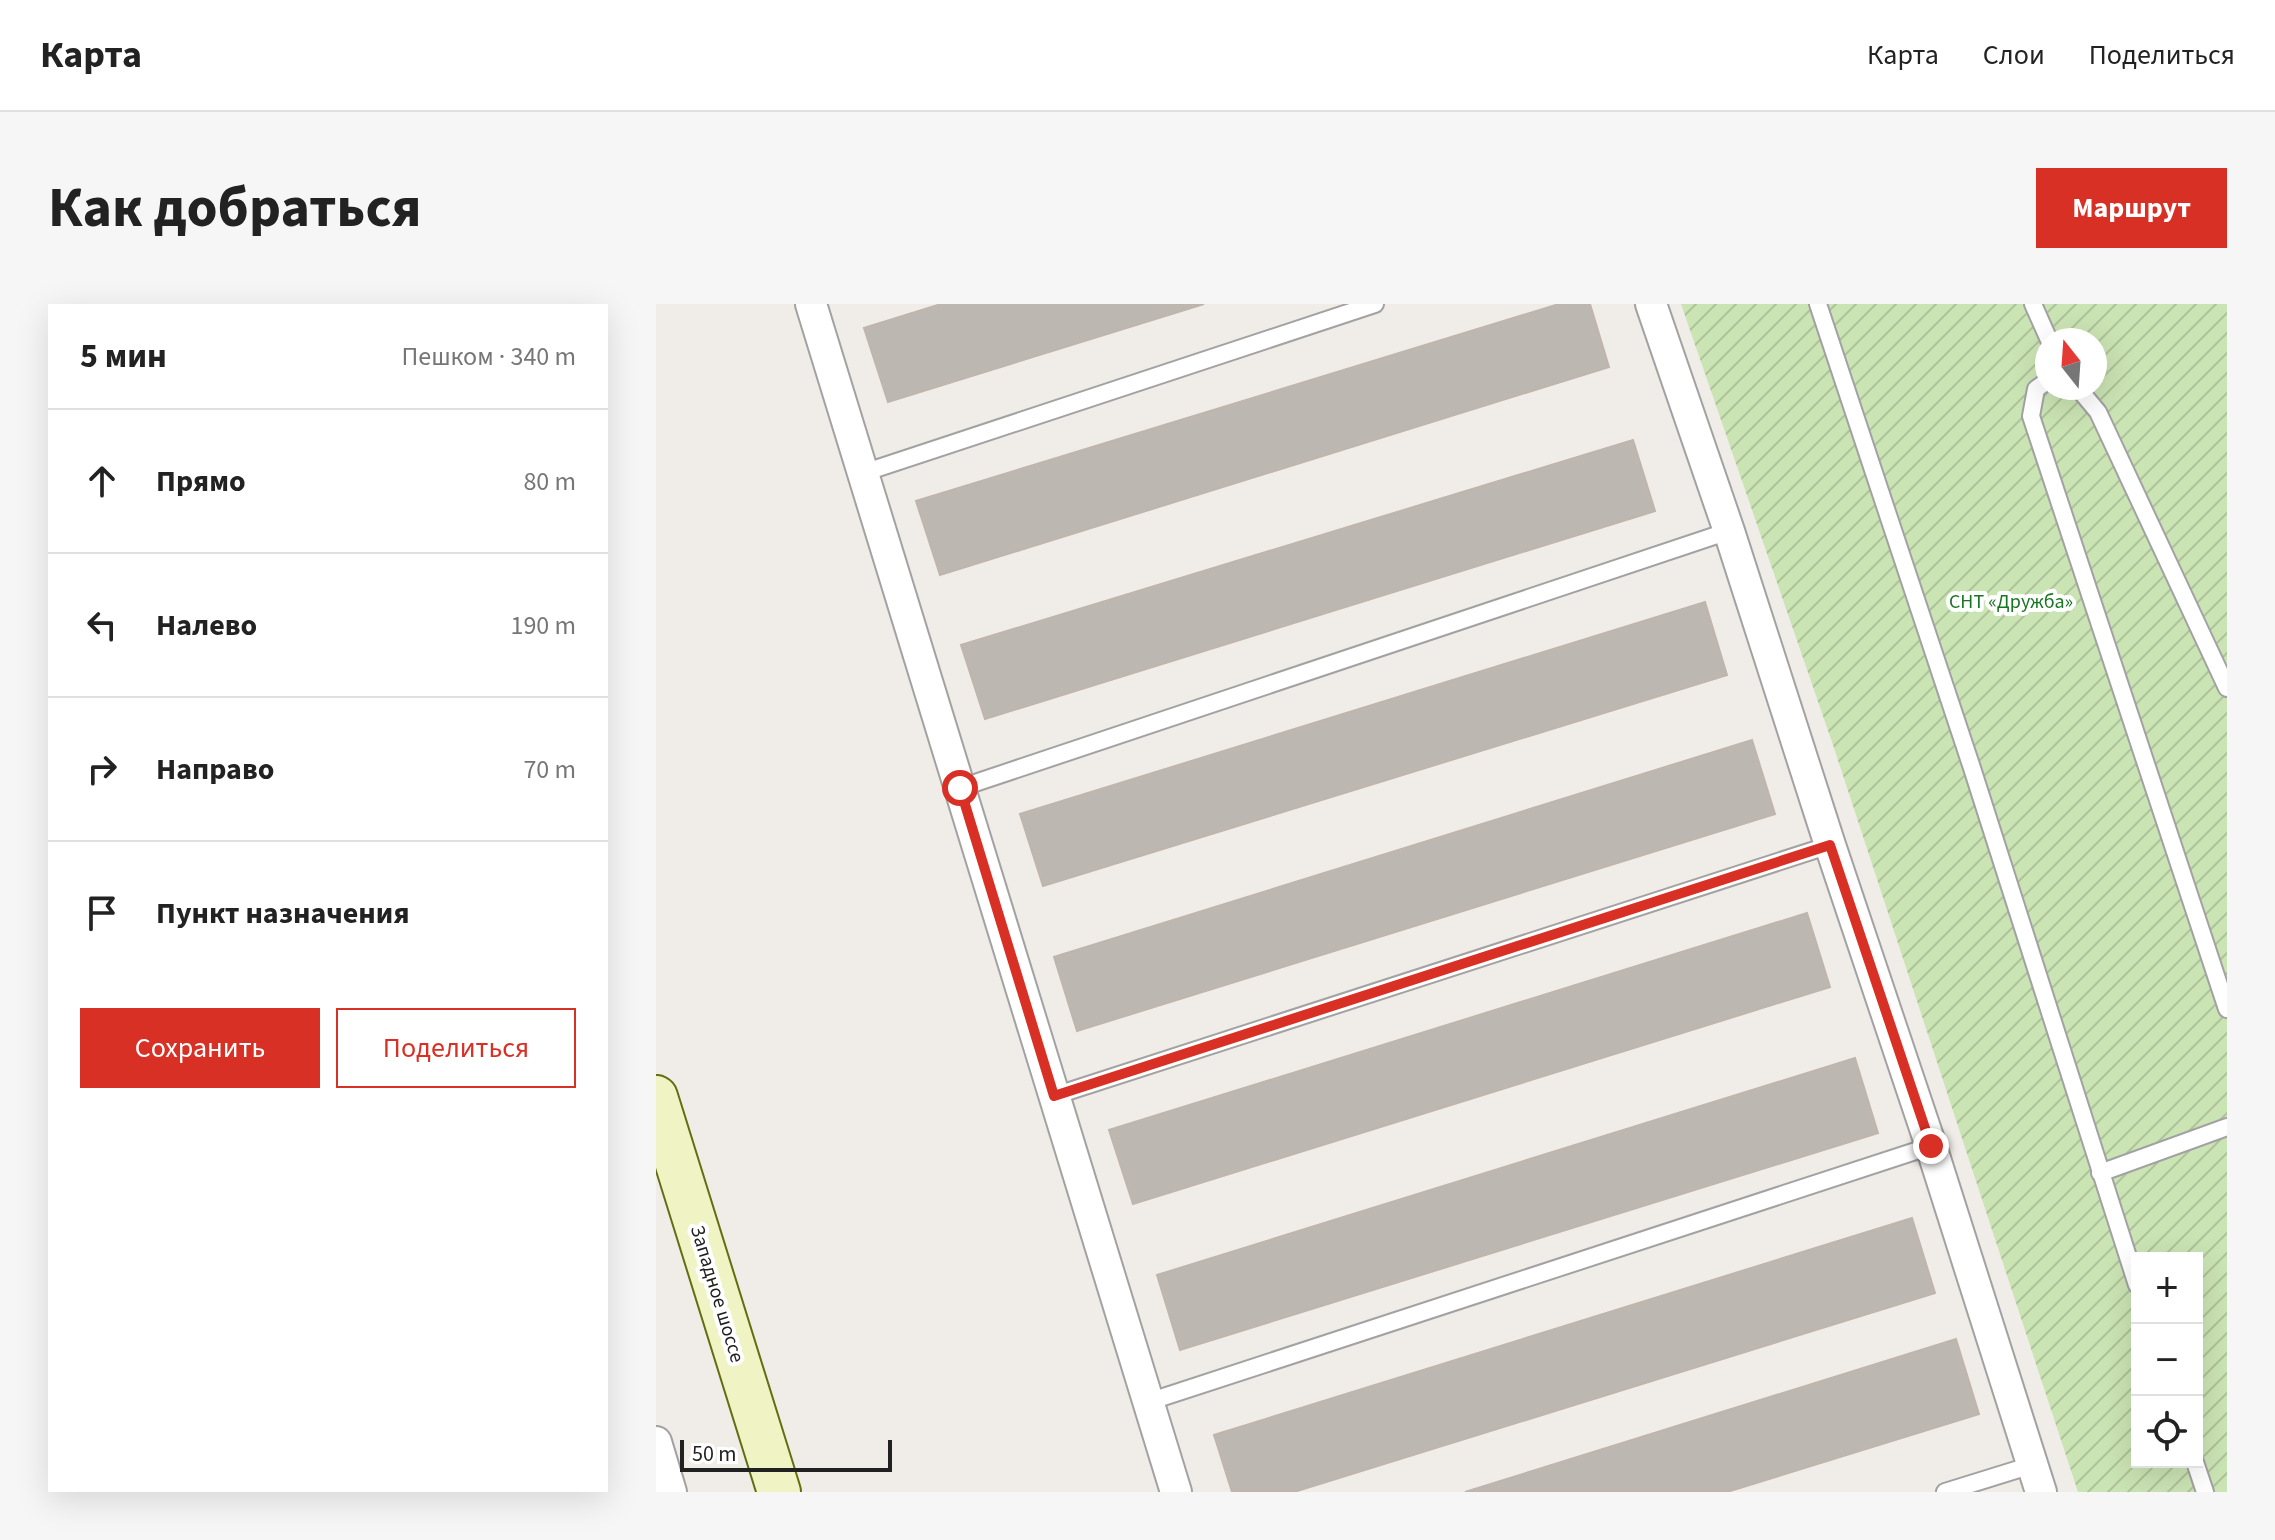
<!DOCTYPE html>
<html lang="ru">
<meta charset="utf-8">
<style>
body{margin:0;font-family:"Source Sans 3",sans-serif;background:#f6f6f6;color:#222}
.controls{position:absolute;right:24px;bottom:24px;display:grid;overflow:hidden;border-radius:0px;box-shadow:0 8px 32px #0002}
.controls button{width:72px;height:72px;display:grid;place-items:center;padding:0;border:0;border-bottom:2px solid #e0e0e0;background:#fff;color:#222;font:40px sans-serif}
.compass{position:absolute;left:1379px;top:24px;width:72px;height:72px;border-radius:50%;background:#fff;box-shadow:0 8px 32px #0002;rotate:343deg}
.scale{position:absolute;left:24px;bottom:20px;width:212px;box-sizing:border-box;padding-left:8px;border:4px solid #212121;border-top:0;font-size:22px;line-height:28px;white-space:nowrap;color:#212121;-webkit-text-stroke:6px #fff;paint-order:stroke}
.stop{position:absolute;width:24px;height:24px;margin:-18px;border:6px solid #d93025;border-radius:50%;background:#fff}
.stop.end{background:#d93025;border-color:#fff;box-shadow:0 2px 8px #0008}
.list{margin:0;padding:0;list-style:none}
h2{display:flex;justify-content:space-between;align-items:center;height:104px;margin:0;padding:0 32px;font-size:34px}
h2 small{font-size:26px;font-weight:400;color:#767676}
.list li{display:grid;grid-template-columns:52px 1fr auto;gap:24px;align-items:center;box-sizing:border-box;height:144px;padding:0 32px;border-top:2px solid #e0e0e0}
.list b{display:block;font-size:30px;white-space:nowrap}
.list em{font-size:26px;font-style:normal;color:#767676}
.actions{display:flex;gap:16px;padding:24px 32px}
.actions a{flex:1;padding:18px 0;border:2px solid #d93025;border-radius:0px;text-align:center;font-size:28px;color:#d93025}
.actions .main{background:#d93025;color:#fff}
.icon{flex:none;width:44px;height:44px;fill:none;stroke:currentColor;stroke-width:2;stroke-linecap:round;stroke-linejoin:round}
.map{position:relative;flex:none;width:1571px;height:1188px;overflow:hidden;border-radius:0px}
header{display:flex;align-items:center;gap:48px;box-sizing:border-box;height:112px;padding:0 40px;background:#fff;border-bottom:2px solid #e0e0e0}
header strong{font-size:38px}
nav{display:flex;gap:44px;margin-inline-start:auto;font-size:28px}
.intro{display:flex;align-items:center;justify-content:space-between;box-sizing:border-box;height:192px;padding:0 48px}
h1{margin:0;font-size:56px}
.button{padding:20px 36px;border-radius:0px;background:#d93025;color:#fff;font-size:28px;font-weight:700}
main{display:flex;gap:48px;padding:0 48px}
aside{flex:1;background:#fff;border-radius:0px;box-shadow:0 8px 32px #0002}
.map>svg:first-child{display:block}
.garden{fill:url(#garden-furrows);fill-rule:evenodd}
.building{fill:#bdb7b1;stroke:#c0b5ac;stroke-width:2}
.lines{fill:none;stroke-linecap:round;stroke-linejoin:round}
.service-casing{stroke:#a2a2a2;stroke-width:20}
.minor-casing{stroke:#a2a2a2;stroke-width:34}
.secondary-casing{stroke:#626e11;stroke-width:46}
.service{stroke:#fff;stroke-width:16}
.minor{stroke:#fff;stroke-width:30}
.secondary{stroke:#f0f3c3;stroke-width:42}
.route{stroke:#d93025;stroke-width:10}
.labels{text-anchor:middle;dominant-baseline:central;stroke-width:8;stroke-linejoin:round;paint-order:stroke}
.park-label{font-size:20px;fill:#187521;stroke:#fff}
.street-label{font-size:20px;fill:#212121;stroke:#fff}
</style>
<header>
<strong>Карта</strong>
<nav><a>Карта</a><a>Слои</a><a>Поделиться</a></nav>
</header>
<div class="intro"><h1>Как добраться</h1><a class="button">Маршрут</a></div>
<main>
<aside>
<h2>5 мин<small>Пешком · 340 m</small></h2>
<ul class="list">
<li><svg class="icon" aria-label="ahead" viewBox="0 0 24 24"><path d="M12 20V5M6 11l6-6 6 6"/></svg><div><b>Прямо</b></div><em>80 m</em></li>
<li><svg class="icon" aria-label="left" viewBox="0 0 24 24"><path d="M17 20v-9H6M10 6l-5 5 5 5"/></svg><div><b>Налево</b></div><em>190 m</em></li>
<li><svg class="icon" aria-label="right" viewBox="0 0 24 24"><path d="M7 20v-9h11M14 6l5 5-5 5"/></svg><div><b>Направо</b></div><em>70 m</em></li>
<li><svg class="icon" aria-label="arrive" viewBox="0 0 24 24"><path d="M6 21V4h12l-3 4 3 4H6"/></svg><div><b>Пункт назначения</b></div></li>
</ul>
<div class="actions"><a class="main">Сохранить</a><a>Поделиться</a></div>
</aside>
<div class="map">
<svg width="1571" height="1188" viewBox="0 0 1571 1188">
<defs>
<pattern id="garden-furrows" width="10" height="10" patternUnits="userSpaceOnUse" patternTransform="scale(2)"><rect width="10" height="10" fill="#cbe4b4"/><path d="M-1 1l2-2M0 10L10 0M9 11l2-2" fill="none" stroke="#aec39a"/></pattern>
</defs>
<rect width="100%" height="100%" fill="#f0ede8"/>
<path class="garden" d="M1025,0H1571V1188H1422L1177,441ZM1391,36H1439V84H1391ZM1481,954H1541V1158H1481Z"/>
<path class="building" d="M285,0H548L232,98L208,24Z
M903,0H934L953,63L284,271L260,197Z
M977,136L999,207L329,415L305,341Z
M1049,298L1071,371L387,582L364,510Z
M1096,436L1119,510L421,727L398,653Z
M1151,609L1174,683L477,900L453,826Z
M1199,754L1222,829L524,1046L501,971Z
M1256,914L1279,989L638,1188H576L558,1131Z
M1300,1035L1323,1110L1071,1188H809Z"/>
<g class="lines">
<g class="service-casing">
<path id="service" d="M1162,0L1316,464L1481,981
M1377,0L1393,36
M1391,77L1380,85L1375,112L1571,705
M1422,84L1442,108L1571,384
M207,169L719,0
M304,484L1073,227
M398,792L1174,541
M1444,869L1571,823
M492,1098L1275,842
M1539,1158L1549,1188
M1289,1188L1376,1161"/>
</g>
<g class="minor-casing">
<path id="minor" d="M155,0L520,1188
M995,0L1073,227L1174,541L1275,842L1385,1188
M0,1138L15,1188"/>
</g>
<g class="secondary-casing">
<path id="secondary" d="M0,793L123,1188"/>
</g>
<use href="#service" class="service"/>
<use href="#minor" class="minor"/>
<use href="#secondary" class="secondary"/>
</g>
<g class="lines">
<path class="route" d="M304,484L398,792L1174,541L1275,842"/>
</g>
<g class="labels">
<g class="park-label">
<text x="1355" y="298">СНТ «Дружба»</text>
</g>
<g class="street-label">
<text transform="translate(61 990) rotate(73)">Западное шоссе</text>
</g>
</g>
</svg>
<div class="controls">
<button>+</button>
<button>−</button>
<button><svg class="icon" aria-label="locate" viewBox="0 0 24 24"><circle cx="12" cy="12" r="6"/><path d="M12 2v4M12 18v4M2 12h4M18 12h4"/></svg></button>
</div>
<svg class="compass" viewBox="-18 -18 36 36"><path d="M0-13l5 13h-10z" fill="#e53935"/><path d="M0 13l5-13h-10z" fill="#767676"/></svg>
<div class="scale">50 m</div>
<div class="stop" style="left:304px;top:484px"></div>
<div class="stop end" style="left:1275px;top:842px"></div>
</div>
</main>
